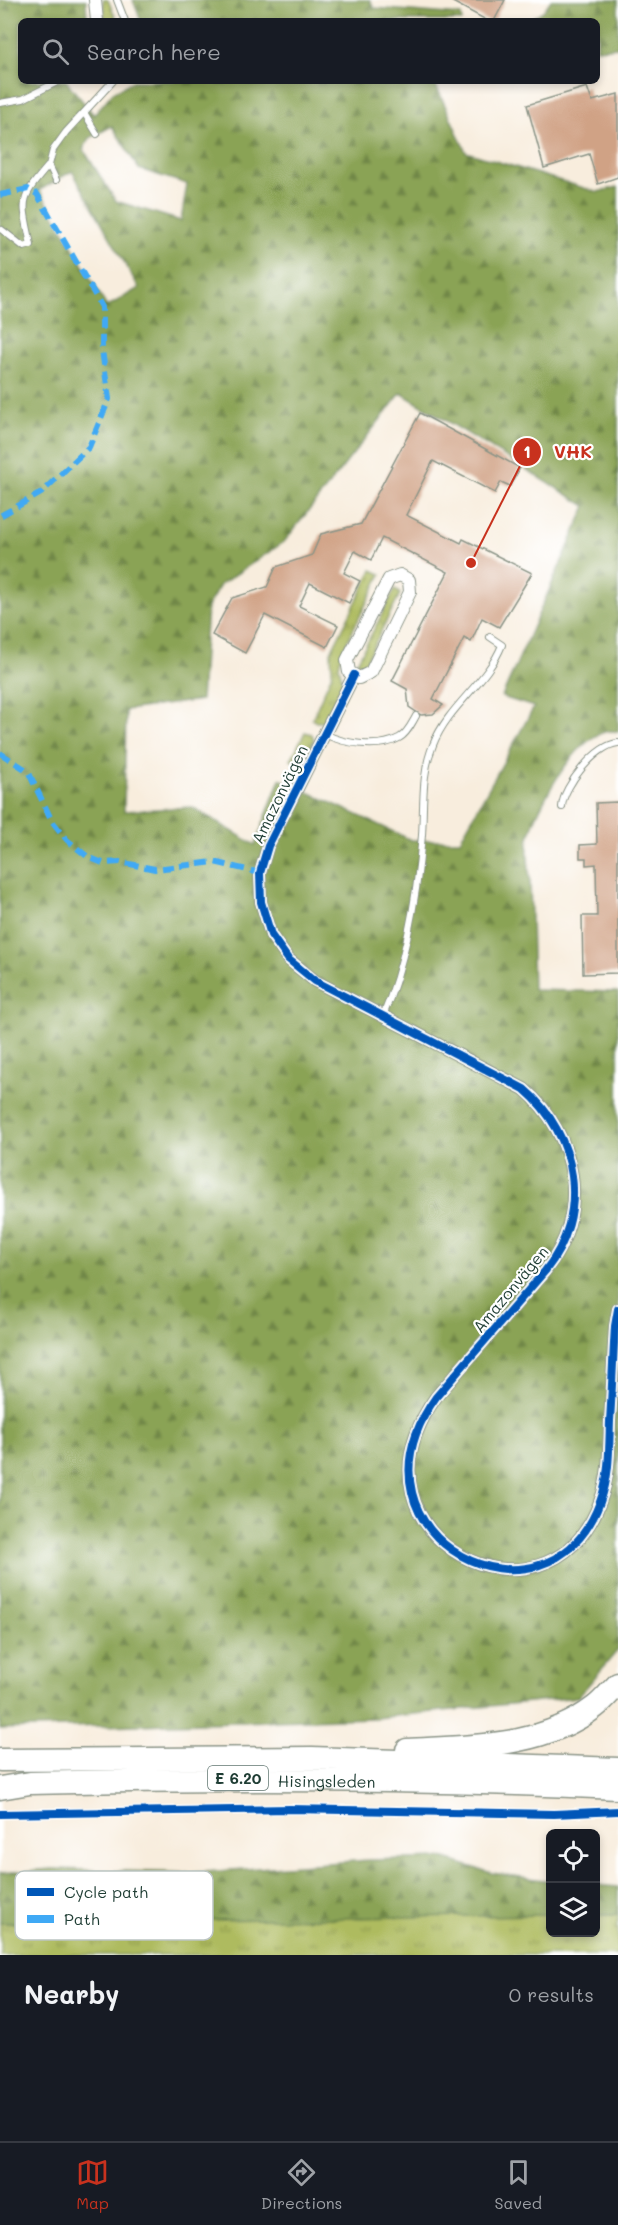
<!DOCTYPE html>
<meta charset="utf-8">
<style>
body{margin:0;font-family:Mali,sans-serif;background:#20242c;color:#f1f3f6}
.controls{position:absolute;right:18px;bottom:18px;display:grid;overflow:hidden;border-radius:9px;box-shadow:0 3px 9px #0003}
.controls button{width:54px;height:54px;display:grid;place-items:center;padding:0;border:0;border-bottom:2px solid #363941;background:#171b24;color:#f1f3f6;font:30px sans-serif}
.list{margin:0;padding:0;list-style:none}
h2{display:flex;justify-content:space-between;align-items:center;height:78px;margin:0;padding:0 24px;font-size:26px}
h2 small{font-size:20px;font-weight:400;color:#9ea1a6}
.icon{flex:none;width:33px;height:33px;fill:none;stroke:currentColor;stroke-width:2;stroke-linecap:round;stroke-linejoin:round}
.map{position:relative;flex:none;width:618px;height:1955px;overflow:hidden}
.search{position:absolute;background:#171b24;box-shadow:0 3px 9px #0003;left:18px;right:18px;top:18px;height:66px;display:flex;align-items:center;gap:15px;box-sizing:border-box;padding:0 21px;border-radius:9px;color:#9ea1a6;font-size:22px}
.sheet{height:186px;background:#171b24}
nav{display:flex;justify-content:space-around;align-items:center;box-sizing:border-box;height:84px;border-top:2px solid #363941;background:#171b24;font-size:16px;color:#9ea1a6}
nav a{display:grid;justify-items:center;gap:3px}
nav .on{color:#c8321e}
.map>svg:first-child{display:block}
.grass{fill:url(#grass-tufts);stroke:#667c49;stroke-width:1.5}
.forest{fill:url(#forest-firs);stroke:#547044;stroke-width:1.5;fill-rule:evenodd}
.building{fill:#d0a285}
.lines{fill:none;stroke-linecap:round;stroke-linejoin:round}
.lane-casing{stroke:#8c9588;stroke-width:8}
.street-casing{stroke:#8c9588;stroke-width:14}
.highway-casing{stroke:#8c9588;stroke-width:25}
.lane{stroke:#fff;stroke-width:6}
.street{stroke:#fff;stroke-width:12}
.highway{stroke:#fff;stroke-width:22}
.quiet{stroke:#3fa9f5;stroke-width:6;stroke-dasharray:12 6;stroke-linecap:butt}
.cycleway-casing{stroke:#fff;stroke-width:11}
.cycleway{stroke:#0057b8;stroke-width:8}
.labels{text-anchor:middle;dominant-baseline:central;stroke-width:4.5;stroke-linejoin:round;paint-order:stroke}
.shield{fill:#fff;stroke:#627771;stroke-width:1.5}
.shield-label{font-size:15px;font-weight:bold;fill:#1f3d34}
.street-label{font-size:16px;fill:#1f3d34;stroke:#fff}
.key{fill:#fff;stroke:#bcc5c2;stroke-width:1.5}
.key-label{font-size:16px;fill:#1f3d34}
.leader{fill:none;stroke:#c8321e;stroke-width:2}
.callout-dot{fill:#c8321e;stroke:#fff;stroke-width:2}
.mark-label{font-size:18px;text-anchor:middle;font-weight:bold;fill:#fff}
.callout-label{font-size:18px;text-anchor:middle;font-weight:bold;fill:#c8321e;stroke:#fff;stroke-width:4.5;stroke-linejoin:round;paint-order:stroke}
</style>
<div class="map">
<svg width="618" height="1955" viewBox="0 0 618 1955">
<defs>
<pattern id="grass-tufts" width="24" height="20" patternUnits="userSpaceOnUse" patternTransform="scale(1.5)"><rect width="24" height="20" fill="#aebb5e"/><path d="M3 7l-1-3M5 7V3M7 7l1-3M15 17l-1-3M17 17v-4M19 17l1-3" fill="none" stroke="#8d994e"/></pattern>
<pattern id="forest-firs" width="22" height="20" patternUnits="userSpaceOnUse" patternTransform="scale(1.5)"><rect width="22" height="20" fill="#8aa355"/><path d="M5 1l3.5 6h-7zM16 11l3.5 6h-7z" fill="#708647"/></pattern>
</defs>
<rect width="100%" height="100%" fill="#fff"/>
<filter id="ink" filterUnits="userSpaceOnUse"><feTurbulence type="fractalNoise" baseFrequency=".0167" numOctaves="2"/><feDisplacementMap in="SourceGraphic" scale="12" xChannelSelector="R" yChannelSelector="G"/><feConvolveMatrix kernelMatrix="1 2 1 2 8 2 1 2 1" color-interpolation-filters="sRGB"/></filter>
<filter id="wash" filterUnits="userSpaceOnUse"><feTurbulence type="fractalNoise" baseFrequency=".008" numOctaves="4" result="noise"/><feDisplacementMap in="SourceGraphic" scale="24" xChannelSelector="R" yChannelSelector="G"/><feGaussianBlur stdDeviation="1.35" result="paint"/><feColorMatrix in="noise" values="0 0 0 0 0 0 0 0 0 0 0 0 0 0 0 0 0 1.4 0 .05"/><feComposite in="paint" operator="in"/></filter>
<g filter="url(#wash)">
<rect width="100%" height="100%" fill="#f8eddd"/>
<path class="grass" d="M103,0H108L117,21H105Z
M372,570L381,574L342,652L339,666L343,682L324,722H316L312,719L332,674L331,652Z
M395,589L400,594L363,667L358,668L356,664Z
M305,732L312,734L314,740L304,760L295,762L291,760Z
M472,1915H550V1932H596V1915H618V1955H0V1923Z"/>
<path class="forest" d="M0,0H86L87,21H21V81H66L94,115L113,92L133,81H434L466,152L597,192L618,187V732C582,721 535,810 529,838C526,850 529,867 530,880C531,917 532,953 533,990L618,992V1650L578,1697L376,1718L0,1729ZM112,126L139,169L187,184L181,221L116,201L83,149L90,138ZM72,171L139,288L107,307L40,190ZM401,393L586,506L502,697L534,707L460,840H411L280,779L255,845L192,807L124,811L126,710L201,700L207,607L220,585L284,542Z
M133,0H370L374,8L461,15L462,21H141Z
M551,0H618V47L597,49V21H528L544,10Z
M442,1858L492,1873L550,1881V1915L0,1923V1873L53,1869L190,1873L369,1860Z
M596,1885L618,1887V1915H596Z"/>
<g id="blocks">
<path class="building" d="M449,0H505L494,21H488Z
M587,87L592,101L618,94V177L598,184L589,154L544,168L527,105Z
M420,413L520,468L510,486L501,482L495,493L433,461L406,515L461,543L463,539L532,573L499,627L482,618L471,642L464,638L433,699L443,705L433,714L421,715L409,707L407,689L392,681L448,572L382,538L371,560L355,551L344,573L360,581L349,603L310,583L299,606L338,625L327,647L265,615L245,653L212,635L232,598L267,587L276,567L312,555L321,534L361,524Z
M618,802V973L583,974L582,916H597L596,864L586,865V858H580V845L597,844L596,803Z"/>
</g>
</g>
<g filter="url(#ink)">
<use href="#blocks" fill-opacity="0" stroke="#8c9588" stroke-width="1.5"/>
<g class="lines">
<g class="lane-casing">
<path id="lane" d="M117,0L125,21
M0,103L23,99L59,81
M85,114L97,134
M56,180L49,165L53,150L66,132L113,81
M2,230L24,247L31,245C22,199 18,201 49,165
M325,734C344,744 379,749 399,738C407,734 412,723 416,716
M562,807C563,786 596,745 618,743
M383,1016C407,959 417,897 422,835C424,804 421,774 433,745C448,706 487,683 502,645L490,637"/>
</g>
<g class="street-casing">
<path id="street" d="M95,0L97,21
M400,575L409,580L410,592L371,672L359,678L349,672L347,660L389,579Z
M354,675L268,846L260,873L261,902L271,935L288,959L315,981L524,1089C578,1135 591,1214 545,1271L436,1397C336,1538 548,1644 600,1502C610,1476 609,1449 610,1421C612,1390 613,1358 615,1326L618,1309"/>
</g>
<g class="highway-casing">
<g id="highway">
<path d="M407,1750C471,1746 542,1748 595,1707C603,1701 611,1691 618,1684"/>
<path d="M0,1760L312,1758L618,1769"/>
<path id="s1" d="M0,1788L30,1783C227,1778 422,1779 618,1788"/>
</g>
</g>
<use href="#lane" class="lane"/>
<use href="#street" class="street"/>
<use href="#highway" class="highway"/>
<path class="quiet" d="M0,195L28,189L37,194L102,307V350L109,399L89,447L41,493L0,516
M0,753L28,771L52,821L67,840L88,857L103,863L120,862L155,869L214,862L260,873"/>
<g class="cycleway-casing">
<path id="cycleway" d="M354,675L268,846L260,873L261,902L271,935L288,959L315,981L524,1089C578,1135 591,1214 545,1271L436,1397C336,1538 548,1644 600,1502C610,1476 609,1449 610,1421C612,1390 613,1358 615,1326L618,1309
M0,1814L290,1809L554,1814L618,1811"/>
</g>
<use href="#cycleway" class="cycleway"/>
</g>
</g>
<g class="labels">
<rect class="shield" x="208" y="1766" width="60" height="24" rx="4.5"/>
<g class="shield-label">
<text x="238" y="1778">E 6.20</text>
</g>
<g class="street-label">
<text transform="translate(279 794) rotate(-64)">Amazonvägen</text>
<text transform="translate(510 1289) rotate(-50)">Amazonvägen</text>
<text stroke="none"><textPath href="#s1" startOffset="327">Hisingsleden</textPath></text>
</g>
</g>
<rect x="15" y="1871" width="198" height="69" rx="9" class="key"/>
<rect x="27" y="1888" width="27" height="8" fill="#0057b8"/>
<rect x="27" y="1915" width="27" height="8" fill="#3fa9f5"/>
<g class="key-label">
<text x="64" y="1898">Cycle path</text>
<text x="64" y="1925">Path</text>
</g>
<path class="leader" d="M471 563L527 452"/>
<g class="callout-dot">
<circle cx="471" cy="563" r="6"/>
<circle cx="527" cy="452" r="15"/>
</g>
<g class="mark-label">
<text x="527" y="458">1</text>
</g>
<g class="callout-label">
<text x="573" y="458">VHK</text>
</g>
</svg>
<div class="controls">
<button><svg class="icon" aria-label="locate" viewBox="0 0 24 24"><circle cx="12" cy="12" r="6"/><path d="M12 2v4M12 18v4M2 12h4M18 12h4"/></svg></button>
<button><svg class="icon" aria-label="layers" viewBox="0 0 24 24"><path d="M12 4l9 5-9 5-9-5zM3 14l9 5 9-5"/></svg></button>
</div>
<div class="search"><svg class="icon" aria-label="search" viewBox="0 0 24 24"><circle cx="10" cy="10" r="6"/><path d="M15 15l6 6"/></svg>Search here</div>
</div>
<section class="sheet">
<h2>Nearby<small>0 results</small></h2>
<ul class="list">
</ul>
</section>
<nav>
<a class="on"><svg class="icon" aria-label="map" viewBox="0 0 24 24"><path d="M3 6l6-2 6 2 6-2v14l-6 2-6-2-6 2zM9 4v14M15 6v14"/></svg>Map</a>
<a><svg class="icon" aria-label="directions" viewBox="0 0 24 24"><path d="M12 3l9 9-9 9-9-9zM9 14v-3h6M13 9l2 2-2 2"/></svg>Directions</a>
<a><svg class="icon" aria-label="saved" viewBox="0 0 24 24"><path d="M7 4h10v16l-5-4-5 4z"/></svg>Saved</a>
</nav>
